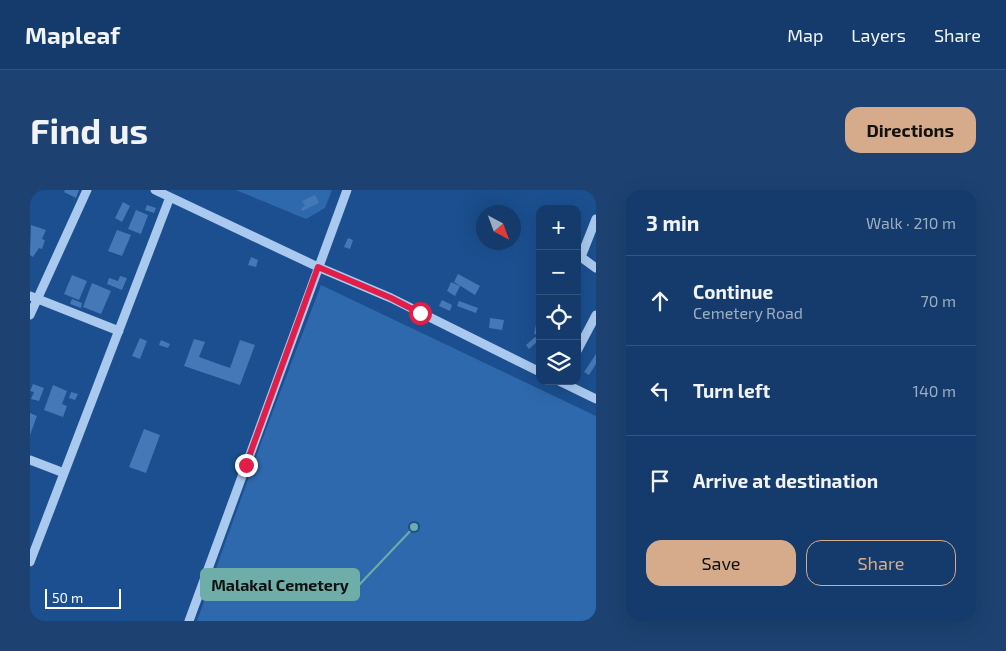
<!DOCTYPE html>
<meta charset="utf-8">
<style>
body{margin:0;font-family:"Exo 2",sans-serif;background:#1d4271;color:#f1f3f6}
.controls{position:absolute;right:15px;top:15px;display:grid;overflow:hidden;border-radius:10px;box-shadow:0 5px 20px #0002}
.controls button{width:45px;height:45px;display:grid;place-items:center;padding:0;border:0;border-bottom:1px solid #33557e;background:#143b6b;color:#f1f3f6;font:25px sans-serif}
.compass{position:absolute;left:446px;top:15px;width:45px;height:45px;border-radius:50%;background:#143b6b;box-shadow:0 5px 20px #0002;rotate:139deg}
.scale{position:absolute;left:15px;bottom:12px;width:76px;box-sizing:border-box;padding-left:5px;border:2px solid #fff;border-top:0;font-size:14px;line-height:18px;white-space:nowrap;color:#fff;-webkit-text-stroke:4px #1b4f8f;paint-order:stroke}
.stop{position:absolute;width:15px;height:15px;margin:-11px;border:4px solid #e11d48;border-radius:50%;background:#fff}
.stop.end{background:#e11d48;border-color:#fff;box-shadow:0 1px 5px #0008}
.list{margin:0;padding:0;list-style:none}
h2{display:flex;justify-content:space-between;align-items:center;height:65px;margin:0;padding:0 20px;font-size:21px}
h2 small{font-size:16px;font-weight:400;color:#9dadc1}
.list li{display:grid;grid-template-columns:32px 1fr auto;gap:15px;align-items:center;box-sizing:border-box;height:90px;padding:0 20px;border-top:1px solid #33557e}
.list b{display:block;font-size:19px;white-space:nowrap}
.list p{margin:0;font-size:16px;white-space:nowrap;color:#9dadc1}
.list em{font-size:16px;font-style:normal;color:#9dadc1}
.actions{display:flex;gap:10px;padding:15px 20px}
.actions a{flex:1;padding:11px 0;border:1px solid #d6ab8b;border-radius:15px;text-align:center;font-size:18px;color:#d6ab8b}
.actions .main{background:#d6ab8b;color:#111}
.icon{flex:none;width:28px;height:28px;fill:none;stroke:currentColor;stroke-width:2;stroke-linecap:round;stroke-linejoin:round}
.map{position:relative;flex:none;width:566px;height:431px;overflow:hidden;border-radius:15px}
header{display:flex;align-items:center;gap:30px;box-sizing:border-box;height:70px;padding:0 25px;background:#143b6b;border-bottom:1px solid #33557e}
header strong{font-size:24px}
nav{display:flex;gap:28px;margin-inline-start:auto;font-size:18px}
.intro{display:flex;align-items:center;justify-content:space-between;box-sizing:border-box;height:120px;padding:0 30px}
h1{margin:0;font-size:35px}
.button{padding:12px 22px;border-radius:15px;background:#d6ab8b;color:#111;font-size:18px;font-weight:700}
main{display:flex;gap:30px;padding:0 30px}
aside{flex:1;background:#143b6b;border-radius:15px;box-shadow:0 5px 20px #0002}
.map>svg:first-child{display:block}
.green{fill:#2e69ad}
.building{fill:#4478b7}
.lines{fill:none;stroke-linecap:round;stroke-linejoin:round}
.minor{stroke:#a9c9ee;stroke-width:9}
.route{stroke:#e11d48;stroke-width:6}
.leader{fill:none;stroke:#6fada8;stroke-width:2}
.callout-dot{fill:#6fada8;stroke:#1b4f8f;stroke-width:2}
.callout{fill:#6fada8;stroke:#6fada8;stroke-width:2}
.callout-label{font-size:16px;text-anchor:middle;font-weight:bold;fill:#111}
</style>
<header>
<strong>Mapleaf</strong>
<nav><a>Map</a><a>Layers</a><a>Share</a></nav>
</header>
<div class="intro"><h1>Find us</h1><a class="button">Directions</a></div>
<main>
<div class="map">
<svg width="566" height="431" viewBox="0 0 566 431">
<rect width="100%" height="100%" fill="#1b4f8f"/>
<path class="green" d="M206,0H302L295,18L276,29Z
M291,95L566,226V431H167L235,242Z"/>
<path class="building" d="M35,0H49L46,8L34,2Z
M285,5L289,13L272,21L271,18L275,16L272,11Z
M93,12L100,16L92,32L85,28Z
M117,15L126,18L124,23L115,20Z
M106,20L118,25L111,44L98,39Z
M1,35L16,40L12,49L15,50L12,59L9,58L3,67L0,65Z
M87,40L101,45L92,66L78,61Z
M318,48L323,50L320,59L314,57Z
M221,67L228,70L226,77L218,75Z
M428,84L450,96L445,105L424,92Z
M42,85L57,91L49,110L34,104Z
M90,86L97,88L92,100L77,94L79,88L88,91Z
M421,92L430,96L425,106L417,101Z
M62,93L81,101L71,124L53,117Z
M42,109L52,113L51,118L40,114Z
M412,110L422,115L420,121L409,116Z
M429,111L448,118L446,123L427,116Z
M460,128L474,130L472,140L459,138Z
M506,135L510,136V145L504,144Z
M505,147L509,150L499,159L496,155Z
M110,148L117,151L110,169L102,166Z
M164,149L175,152L169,167L200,178L210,150L225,155L210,195L154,176Z
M131,150L140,154L138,158L129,155Z
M566,164V174L559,185L554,182Z
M3,194L14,198L9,211L1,209L4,202L0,201Z
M23,195L37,201L32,214L37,216L33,227L14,220Z
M41,202L48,204L45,210L39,208Z
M0,223L7,226L0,245Z
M114,239L130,245L116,283L99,277Z"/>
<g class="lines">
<path class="minor" d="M125,0L288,77L361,108L510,182
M566,29L551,67L566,78
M0,106L89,141
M0,125L57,0
M547,161L566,125
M529,191L566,209
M0,270L34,283
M0,372L140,7
M159,431L317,0"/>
</g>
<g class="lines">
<path class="route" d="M216,275L288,77L361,108L390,123"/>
</g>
<path class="leader" d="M384 337L329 395"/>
<circle class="callout-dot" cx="384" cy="337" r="5"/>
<rect class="callout" x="171" y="379" width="158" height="31" rx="5"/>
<g class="callout-label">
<text x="250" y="401">Malakal Cemetery</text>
</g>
</svg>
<div class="controls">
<button>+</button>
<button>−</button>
<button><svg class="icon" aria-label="locate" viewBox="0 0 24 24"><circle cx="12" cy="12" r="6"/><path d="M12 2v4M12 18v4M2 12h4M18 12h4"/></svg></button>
<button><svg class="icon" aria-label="layers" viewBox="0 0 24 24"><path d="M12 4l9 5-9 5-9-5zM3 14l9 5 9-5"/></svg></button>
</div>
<svg class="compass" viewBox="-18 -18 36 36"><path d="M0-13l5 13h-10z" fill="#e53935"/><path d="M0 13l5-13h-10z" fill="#9dadc1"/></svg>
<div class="scale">50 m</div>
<div class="stop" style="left:390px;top:123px"></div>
<div class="stop end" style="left:216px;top:275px"></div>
</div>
<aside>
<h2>3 min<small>Walk · 210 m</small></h2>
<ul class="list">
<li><svg class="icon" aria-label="ahead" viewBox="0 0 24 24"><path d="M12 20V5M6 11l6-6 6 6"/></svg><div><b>Continue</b><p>Cemetery Road</p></div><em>70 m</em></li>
<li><svg class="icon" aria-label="left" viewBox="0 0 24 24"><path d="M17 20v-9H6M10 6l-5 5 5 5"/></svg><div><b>Turn left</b></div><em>140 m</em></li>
<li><svg class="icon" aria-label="arrive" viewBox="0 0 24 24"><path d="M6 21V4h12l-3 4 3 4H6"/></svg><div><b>Arrive at destination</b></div></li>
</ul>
<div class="actions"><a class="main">Save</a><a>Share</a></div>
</aside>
</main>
